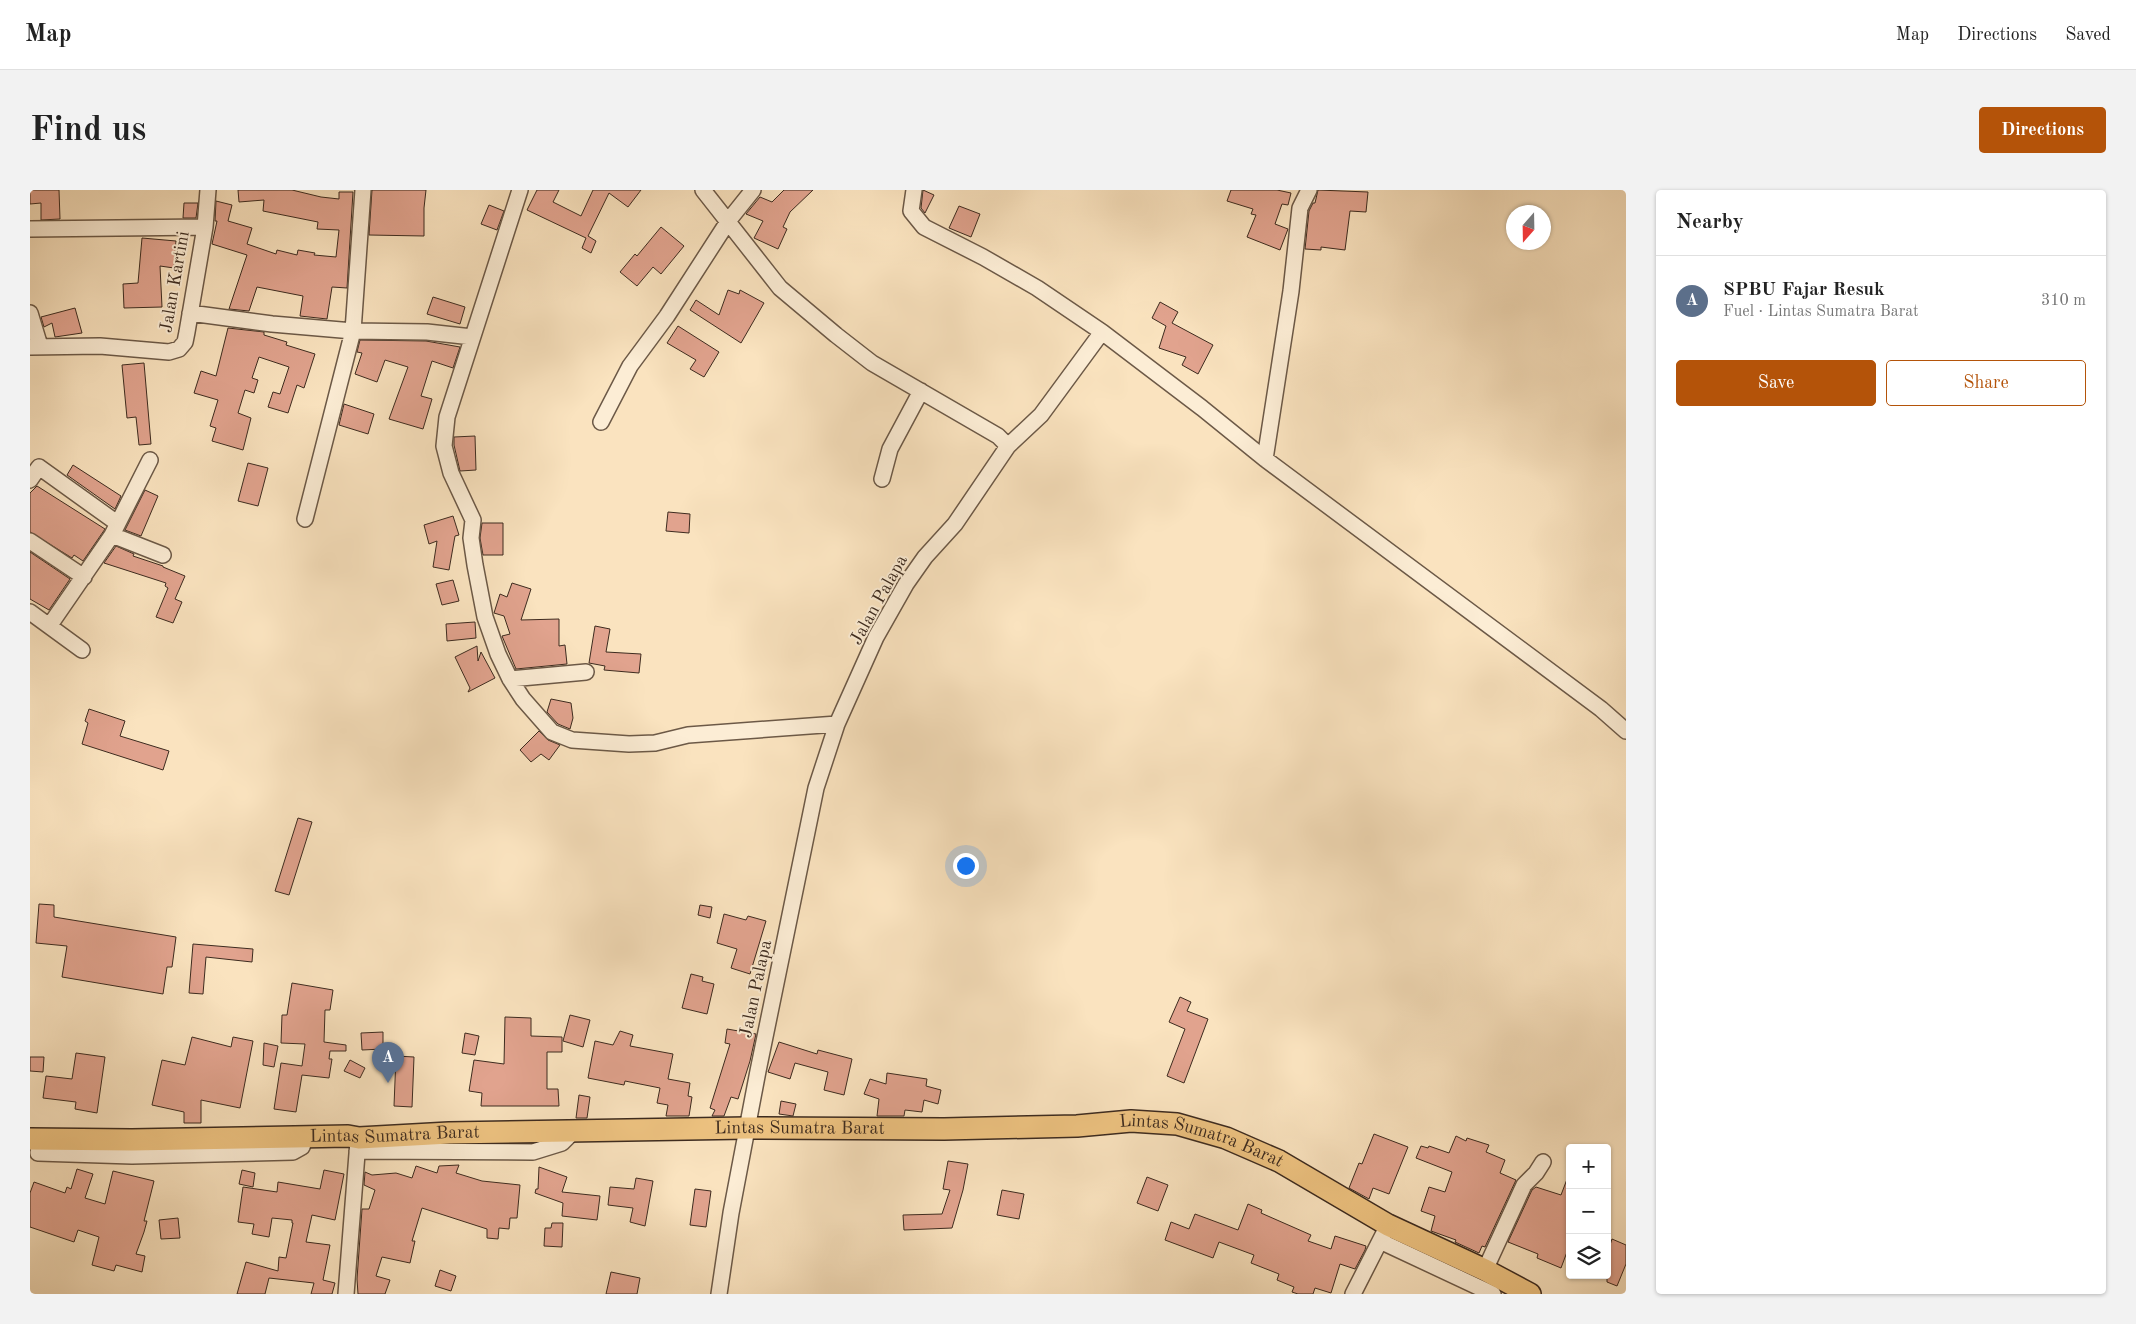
<!DOCTYPE html>
<meta charset="utf-8">
<style>
body{margin:0;font-family:"Old Standard TT",serif;background:#f2f2f2;color:#222}
.controls{position:absolute;right:15px;bottom:15px;display:grid;overflow:hidden;border-radius:5px;box-shadow:0 1px 4px #0004}
.controls button{width:45px;height:45px;display:grid;place-items:center;padding:0;border:0;border-bottom:1px solid #e0e0e0;background:#fff;color:#222;font:25px sans-serif}
.compass{position:absolute;left:1476px;top:15px;width:45px;height:45px;border-radius:50%;background:#fff;box-shadow:0 1px 4px #0004;rotate:200deg}
.you{position:absolute;left:935px;top:675px;width:18px;height:18px;margin:-12px;border:4px solid #fff;border-radius:50%;background:#1a73e8;box-shadow:0 0 0 8px #1a73e833}
.badge{display:grid;place-items:center;width:32px;height:32px;border-radius:50%;background:#b45309;color:#fff;font-size:16px;font-weight:700}
.pin{position:absolute;translate:-50% -41px;filter:drop-shadow(0 1px 2px #0008)}
.pin::after{content:'';position:absolute;top:26px;width:18px;height:15px;background:inherit;clip-path:polygon(0 0,100% 0,50% 100%)}
.list{margin:0;padding:0;list-style:none}
h2{display:flex;justify-content:space-between;align-items:center;height:65px;margin:0;padding:0 20px;font-size:21px}
h2 small{font-size:16px;font-weight:400;color:#767676}
.list li{display:grid;grid-template-columns:32px 1fr auto;gap:15px;align-items:center;box-sizing:border-box;height:90px;padding:0 20px;border-top:1px solid #e0e0e0}
.list b{display:block;font-size:19px;white-space:nowrap}
.list p{margin:0;font-size:16px;white-space:nowrap;color:#767676}
.list em{font-size:16px;font-style:normal;color:#767676}
.actions{display:flex;gap:10px;padding:15px 20px}
.actions a{flex:1;padding:11px 0;border:1px solid #b45309;border-radius:5px;text-align:center;font-size:18px;color:#b45309}
.actions .main{background:#b45309;color:#fff}
.icon{flex:none;width:28px;height:28px;fill:none;stroke:currentColor;stroke-width:2;stroke-linecap:round;stroke-linejoin:round}
.map{position:relative;flex:none;width:1596px;height:1104px;overflow:hidden;border-radius:5px}
header{display:flex;align-items:center;gap:30px;box-sizing:border-box;height:70px;padding:0 25px;background:#fff;border-bottom:1px solid #e0e0e0}
header strong{font-size:24px}
nav{display:flex;gap:28px;margin-inline-start:auto;font-size:18px}
.intro{display:flex;align-items:center;justify-content:space-between;box-sizing:border-box;height:120px;padding:0 30px}
h1{margin:0;font-size:35px}
.button{padding:12px 22px;border-radius:5px;background:#b45309;color:#fff;font-size:18px;font-weight:700}
main{display:flex;gap:30px;padding:0 30px}
aside{flex:1;background:#fff;border-radius:5px;box-shadow:0 1px 4px #0004}
.map>svg:first-child{display:block}
.building{fill:#e1a38e;stroke:#3d2b1f}
.lines{fill:none;stroke-linecap:round;stroke-linejoin:round}
.minor-casing{stroke:#6c5947;stroke-width:18}
.highway-casing{stroke:#3d2b1f;stroke-width:24}
.minor{stroke:#fcedd5;stroke-width:15}
.highway{stroke:#edc280;stroke-width:21}
.labels{text-anchor:middle;dominant-baseline:central;stroke-width:4;stroke-linejoin:round;paint-order:stroke}
.street-label{font-size:18px;fill:#3d2b1f;stroke:#fcedd5}
</style>
<header>
<strong>Map</strong>
<nav><a>Map</a><a>Directions</a><a>Saved</a></nav>
</header>
<div class="intro"><h1>Find us</h1><a class="button">Directions</a></div>
<main>
<div class="map">
<svg width="1596" height="1104" viewBox="0 0 1596 1104">
<rect width="100%" height="100%" fill="#fae3bf"/>
<filter id="stains"><feTurbulence type="fractalNoise" baseFrequency=".004" numOctaves="4"/><feColorMatrix values="0 0 0 0 .2 0 0 0 0 .09 0 0 0 0 .02 0 0 0 .5 -.17"/></filter>
<radialGradient id="worn" r=".72"><stop offset=".6" stop-color="#630" stop-opacity="0"/><stop offset="1" stop-color="#630" stop-opacity=".3"/></radialGradient>
<path class="building" d="M0,0H29L30,29L11,30V13L0,14Z
M208,0H262L291,7L309,9V2H323L317,98L302,97L297,129L270,126L273,106L227,97L219,121L199,119L217,65L182,54L187,31H185L186,11L202,15L198,31L222,38L217,54L246,64L247,60L267,65L268,60L285,63L284,65L306,67L309,40L287,39L288,32L233,21L234,10L209,12Z
M342,0H396L394,18V46L339,45Z
M507,0H529L523,12L551,26L563,0H611L598,17L579,3L558,46L566,51L561,63L552,58L556,48L497,20Z
M754,0H783L760,22L753,37L757,39L748,59L724,48L733,31L716,24L730,7L742,12Z
M893,0L904,5L895,23L891,18Z
M1201,0H1247L1261,3L1258,15L1252,14L1245,34L1258,39L1250,60L1217,47L1226,25L1221,24L1223,19L1197,11Z
M1288,0L1338,2L1336,22L1320,21L1315,60L1291,57V60L1275,59L1279,21L1283,13H1285Z
M154,13H168L166,28H153Z
M459,15L474,21L467,40L451,34Z
M929,16L950,24L941,47L919,38Z
M631,37L654,56L631,84L623,77L607,96L590,82L605,64L607,66Z
M112,48L146,51L144,78L130,76L132,117L94,118L93,94L108,93Z
M698,100L709,104L710,100L734,113L711,153L660,120L666,110L689,125Z
M403,107L435,117L430,134L397,124Z
M1130,112L1148,122L1142,133L1183,155L1168,184L1152,175L1156,167L1129,158L1136,136L1122,128Z
M45,118L52,143L25,147L22,133L14,137L11,127Z
M648,136L689,162L674,187L660,179L666,170L637,153Z
M198,138L234,142V145L257,152L256,155L285,164L274,198L267,195L258,223L238,217L243,202L250,204L259,177L229,167L222,188L228,190L224,203L215,200L208,223L221,228L213,260L182,251L186,238L180,236L188,210L164,203L171,181L186,186Z
M330,150L396,151L430,157L423,178L402,171L391,206L402,209L393,239L359,229L378,177L355,170L347,192L325,184L332,163L327,162Z
M114,173L121,254L109,255L106,227L97,228L92,175Z
M314,214L344,224L338,244L309,235Z
M445,246L446,280L430,281L424,255V247Z
M218,273L238,278L228,316L208,311Z
M43,275L91,306L85,319L37,285Z
M7,296L75,339L53,371L44,365L42,368L0,342V303Z
M115,300L128,306L111,346L95,340Z
M638,322L660,324L659,343L636,341Z
M423,326L429,345L425,346L419,380L403,377L407,351L399,354L394,335Z
M452,333H473V365H453L450,348Z
M86,356L104,364L103,366L133,376V377L155,386L145,409L152,412L143,433L126,427L138,398L135,396L136,393L74,373Z
M0,362L40,389L19,420L0,409Z
M423,390L429,411L412,415L406,394Z
M482,393L501,399L491,430L529,429V456L535,455L537,474L486,479L472,446L480,444L474,426L464,423L470,404L477,407Z
M445,432L446,448L417,451L416,434Z
M565,436L580,439L576,462L611,464L609,483L574,480L575,476L559,473Z
M447,456L448,471L451,462L465,488L438,502L440,498L425,467Z
M521,509L541,513L543,528L540,539L528,534L517,522Z
M59,519L95,531L90,546L139,561L133,580L52,554L58,533L55,531Z
M509,541L518,550L530,555L519,570L511,564L501,572L490,560Z
M268,628L282,632L259,705L245,701Z
M9,714L24,715V727L146,747L142,777H137L133,804L32,787L37,756L6,753Z
M670,715L682,717L680,728L668,725Z
M694,724L716,730L718,726L736,731L720,784L701,778L707,759L687,753Z
M163,754L223,759L222,772L176,767L173,804L159,803Z
M661,784L673,787L672,791L684,794L677,824L652,818Z
M262,793L303,800L300,820H295L294,852L316,855V861H300L299,869H302L299,888L272,885L266,922L244,919L251,873L272,876L275,854L251,853L252,825H257Z
M1150,807L1161,812L1157,821L1178,829L1154,893L1137,886L1155,839L1139,832Z
M540,825L560,830L553,857L533,851Z
M475,827L501,828V846L532,847V862H517V899H528L529,916H451L452,903L439,901L444,870L474,874Z
M697,839L726,844L720,871L708,909L701,907L694,926H682L685,920L680,918L700,854L695,853Z
M590,841L603,845L600,856L643,864L638,889L660,893L658,906L662,907L659,926H636L638,915L627,913L630,898L595,891L594,895L558,888L565,851L583,855Z
M353,842V859L332,860L331,843Z
M435,843L449,846L445,865L432,863Z
M162,847L201,857L203,847L223,851L210,918L171,910V933H154V922L122,915L132,870L155,875Z
M749,852L787,864L788,860L822,869L814,905L794,900L798,882L765,873L760,889L738,882Z
M234,853L248,856L244,877L233,875Z
M46,863L75,867L67,923L45,919L46,912L13,908L16,886L42,889Z
M366,866L384,867L382,917L364,916Z
M0,867H14L13,882L0,881Z
M320,870L335,878L330,888L314,881Z
M857,883L897,889L896,896L911,900L908,914L894,910L892,922L875,920L874,926H847L849,909L834,904L840,889L856,894Z
M549,905L560,907L557,928H546Z
M751,911L766,914L763,926L749,924Z
M1344,944L1378,957L1359,1004L1343,998L1339,1009L1319,998L1329,973L1332,974Z
M1426,946L1436,951L1437,948L1459,955L1456,962L1475,970L1470,983L1486,990L1455,1057L1452,1056L1449,1063L1425,1052L1426,1050L1401,1041L1405,1026L1391,1021L1399,997L1415,1002L1422,982L1386,968L1391,956L1398,958L1399,956L1419,963Z
M918,971L938,974L933,1000L922,1038L874,1040L873,1025L912,1024L920,1000L913,999Z
M429,975L426,983L452,991L490,995L487,1028H480L479,1039L469,1038L468,1049L457,1048V1039L392,1018L382,1051H385L380,1073L352,1067L346,1086L360,1090L355,1104H328L327,1089L332,1019H339L345,1000L334,995L335,982L342,985L366,983L382,988L386,976L407,983L409,976Z
M509,977L537,987L532,1002L570,1006L567,1030L532,1026L533,1013L505,1003L506,999H508Z
M47,979L63,984L55,1008L75,1014L83,981L124,991L114,1031H117L114,1042L106,1064L115,1066L112,1082L86,1075L84,1081L62,1075L69,1047L48,1040L44,1052L0,1037V1003L4,992L35,1003L37,997L41,999Z
M212,980L225,983L223,997L209,994Z
M294,980L314,984L305,1030L282,1025L276,1052L300,1055L293,1090L305,1093L302,1104H281L284,1093L239,1088L235,1104H207L216,1072L248,1081L249,1067L256,1068L263,1033H262V1030L242,1028L239,1047L222,1044L224,1034L208,1032L213,997L247,1002L248,992L290,999Z
M1539,984L1540,1054L1531,1078L1507,1068L1508,1064L1478,1052L1502,1000L1506,997L1531,1005Z
M1117,987L1138,995L1128,1021L1107,1013Z
M606,988L623,991L615,1036L600,1032L603,1018L578,1015L580,997L604,999Z
M665,999L681,1001L676,1037L660,1035Z
M972,1000L994,1004L989,1029L967,1025Z
M1218,1014L1232,1020L1231,1023L1281,1045L1278,1051L1301,1059L1305,1046L1336,1056L1335,1060L1325,1079L1310,1074L1301,1103L1285,1098L1283,1104H1268L1262,1102L1264,1097L1247,1090L1249,1084L1221,1073L1224,1065L1189,1052L1183,1068L1135,1050L1141,1032L1159,1039L1165,1024L1208,1040Z
M148,1028L150,1048L131,1049L129,1030Z
M522,1033H533L532,1057L514,1056L515,1038H521Z
M1582,1049L1596,1055V1074L1587,1096L1577,1092V1054L1580,1055Z
M410,1080L426,1086L421,1101L405,1096Z
M581,1082L610,1088L607,1104H576Z"/>
<g class="lines">
<g class="minor-casing">
<path id="minor" d="M490,0L417,227L414,256L421,283L443,330L441,348L445,375L455,427L468,464L480,489L493,509L522,542L542,550L599,554L625,553L658,545L807,534
M673,0L750,98L806,145L842,173L968,246L978,256L925,334L895,367L876,394L846,447L807,534L786,598L728,881L701,1023L689,1104
M884,0L881,21L894,37L953,67L1007,98L1072,142L1172,218L1235,269L1571,519L1596,541
M0,39L175,37
M0,123L10,156
M160,123L242,134L323,141L397,142L442,147
M0,157L70,156L139,162L149,159L155,152L157,142L175,37L178,0
M571,232L600,176L637,126L699,30L723,0
M978,256L1011,225L1072,142
M1235,269L1261,101L1270,18L1279,0
M852,289L860,259L891,201
M0,290L9,277L87,333
M275,329L323,141L333,0
M82,345L133,365
M0,351L54,387
M0,422L52,460
M20,435L82,345L120,270
M480,489L556,482
M9,949L8,963L102,966
M102,950V966L263,962L272,957L276,946
M327,961L503,962L532,953L544,941
M1350,1051L1463,1104
M1455,1080L1494,995L1506,983L1513,972
M316,1104L328,951
M1323,1104L1354,1043"/>
</g>
<g class="highway-casing">
<g id="highway">
<path id="s1" d="M0,949L102,950L318,946L329,948L419,943L717,938L914,939L1047,936L1101,931L1147,934L1196,948L1249,971L1358,1035L1455,1080L1500,1104"/>
</g>
</g>
<use href="#minor" class="minor"/>
<use href="#highway" class="highway"/>
</g>
<g class="labels">
<g class="street-label">
<text transform="translate(145 92) rotate(-80)">Jalan Kartini</text>
<text transform="translate(849 410) rotate(-61)">Jalan Palapa</text>
<text transform="translate(726 799) rotate(-78)">Jalan Palapa</text>
<text stroke="none"><textPath href="#s1" startOffset="770">Lintas Sumatra Barat</textPath></text>
<text stroke="none"><textPath href="#s1" startOffset="365">Lintas Sumatra Barat</textPath></text>
<text stroke="none"><textPath href="#s1" startOffset="1175">Lintas Sumatra Barat</textPath></text>
</g>
</g>
<rect width="100%" height="100%" filter="url(#stains)"/>
<rect width="100%" height="100%" fill="url(#worn)"/>
</svg>
<div class="controls">
<button>+</button>
<button>−</button>
<button><svg class="icon" aria-label="layers" viewBox="0 0 24 24"><path d="M12 4l9 5-9 5-9-5zM3 14l9 5 9-5"/></svg></button>
</div>
<svg class="compass" viewBox="-18 -18 36 36"><path d="M0-13l5 13h-10z" fill="#e53935"/><path d="M0 13l5-13h-10z" fill="#767676"/></svg>
<div class="you"></div>
<div class="pin badge" style="left:358px;top:893px;background:#5c6f8a">A</div>
</div>
<aside>
<h2>Nearby<small></small></h2>
<ul class="list">
<li><span class="badge" style="background:#5c6f8a">A</span><div><b>SPBU Fajar Resuk</b><p>Fuel · Lintas Sumatra Barat</p></div><em>310 m</em></li>
</ul>
<div class="actions"><a class="main">Save</a><a>Share</a></div>
</aside>
</main>
